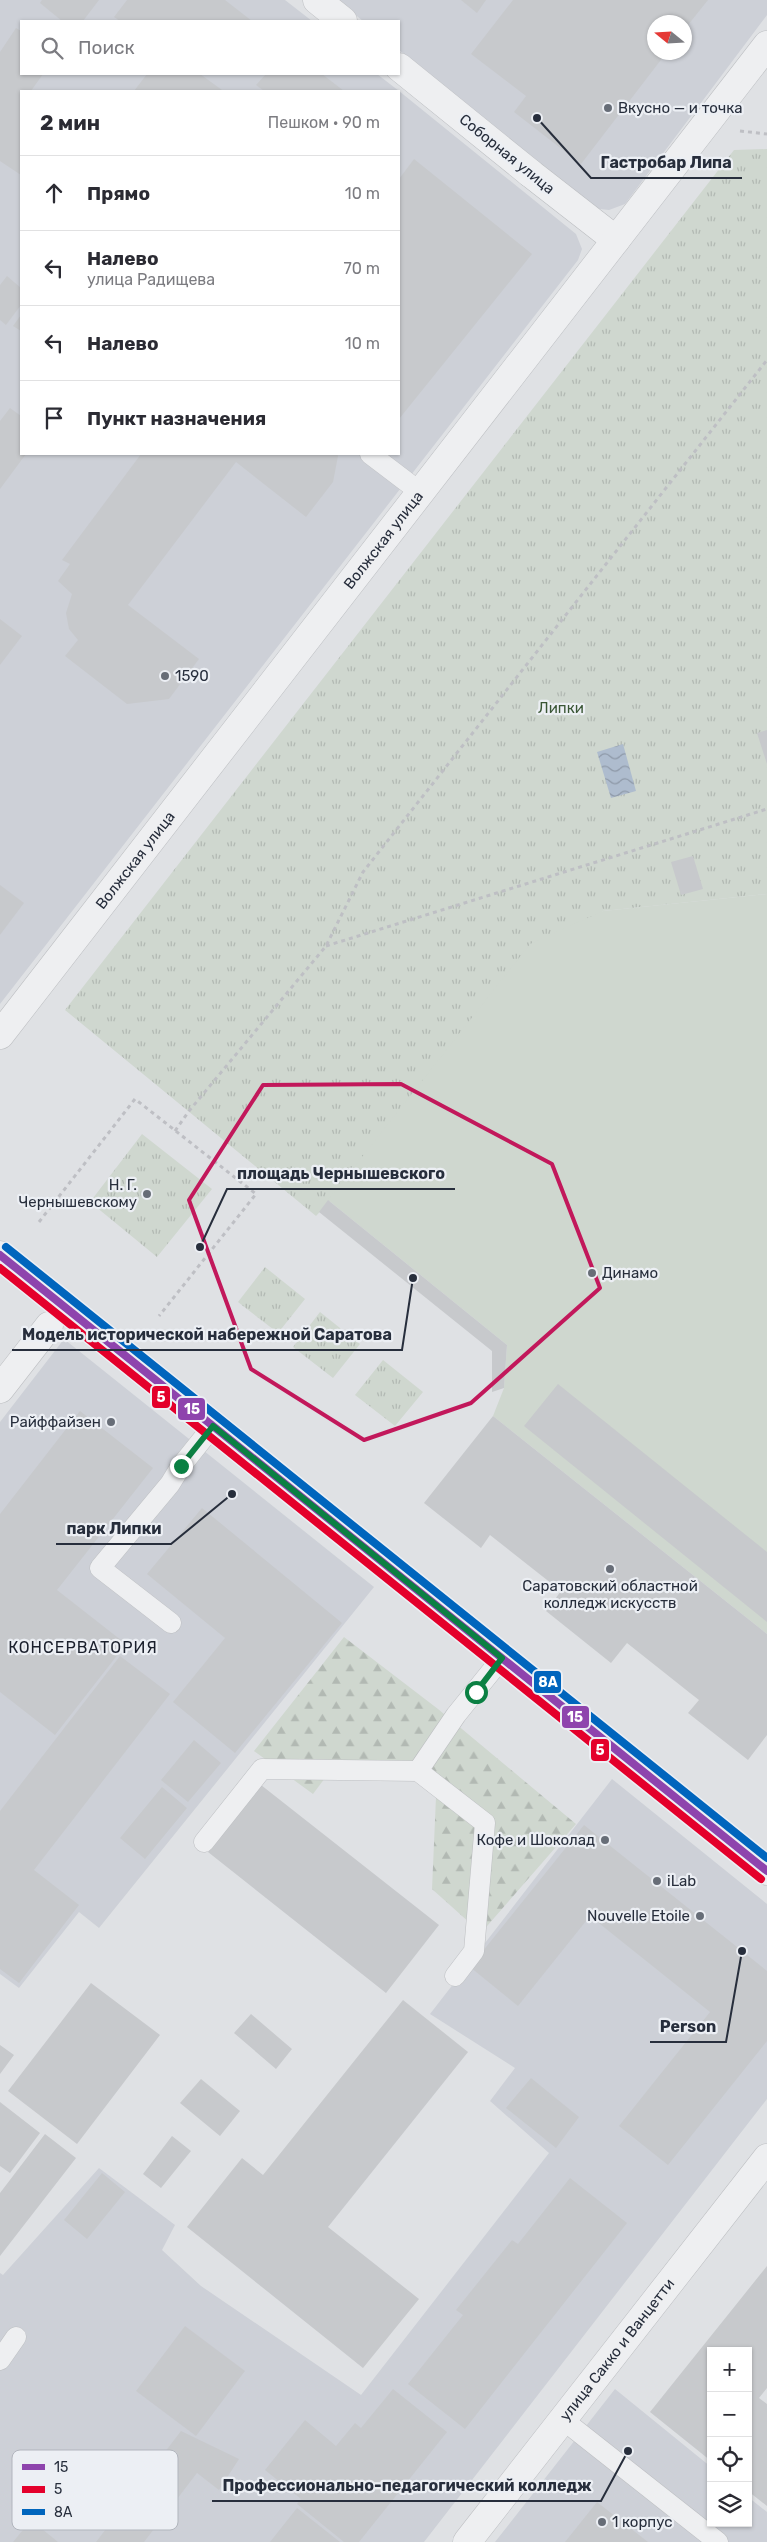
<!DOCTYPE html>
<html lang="ru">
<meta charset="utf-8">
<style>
body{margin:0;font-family:Rubik,sans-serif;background:#f7f7f7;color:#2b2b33}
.controls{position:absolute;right:15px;bottom:15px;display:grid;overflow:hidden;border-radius:0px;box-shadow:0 1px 4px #0004}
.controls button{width:45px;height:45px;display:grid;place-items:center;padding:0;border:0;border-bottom:1px solid #e1e1e2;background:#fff;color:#2b2b33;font:25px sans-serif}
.compass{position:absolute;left:647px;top:15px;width:45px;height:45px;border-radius:50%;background:#fff;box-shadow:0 1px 4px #0004;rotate:288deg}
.stop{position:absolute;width:15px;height:15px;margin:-11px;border:4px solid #0b8043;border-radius:50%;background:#fff}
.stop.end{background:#0b8043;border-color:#fff;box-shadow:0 1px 5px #0008}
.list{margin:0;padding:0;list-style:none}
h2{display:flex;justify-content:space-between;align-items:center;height:65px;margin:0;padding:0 20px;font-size:21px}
h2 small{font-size:16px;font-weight:400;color:#7c7c81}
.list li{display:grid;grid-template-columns:32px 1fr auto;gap:15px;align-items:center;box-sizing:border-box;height:75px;padding:0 20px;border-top:1px solid #e1e1e2}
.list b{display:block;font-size:19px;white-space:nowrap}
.list p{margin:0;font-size:16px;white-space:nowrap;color:#7c7c81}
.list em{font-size:16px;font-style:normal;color:#7c7c81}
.icon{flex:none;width:28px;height:28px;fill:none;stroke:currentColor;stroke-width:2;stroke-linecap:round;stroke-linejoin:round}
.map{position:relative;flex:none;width:767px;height:2542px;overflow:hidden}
.search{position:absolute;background:#fff;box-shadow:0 1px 4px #0004;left:20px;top:20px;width:380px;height:55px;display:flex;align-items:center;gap:12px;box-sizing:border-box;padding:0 18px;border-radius:0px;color:#7c7c81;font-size:19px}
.panel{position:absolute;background:#fff;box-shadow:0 1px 4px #0004;left:20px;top:90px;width:380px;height:365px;border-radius:0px}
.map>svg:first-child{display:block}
.built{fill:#cdd0d7;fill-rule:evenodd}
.grass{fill:url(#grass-tufts)}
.forest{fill:url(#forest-firs)}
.pitch{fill:#cfd7cf}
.water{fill:url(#water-waves)}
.building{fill:#c7c9cc}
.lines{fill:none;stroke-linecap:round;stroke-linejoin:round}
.service-casing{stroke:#bdbfc2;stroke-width:21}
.pedestrian-casing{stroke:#bdbfc2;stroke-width:29}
.minor-casing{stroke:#bdbfc2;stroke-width:29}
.tertiary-casing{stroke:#bdbfc2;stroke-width:29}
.path{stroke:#bebfc4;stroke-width:3;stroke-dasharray:4 4;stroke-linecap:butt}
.service{stroke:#eeeff1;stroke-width:20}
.pedestrian{stroke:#eeeff1;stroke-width:28}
.minor{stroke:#eeeff1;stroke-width:28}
.tertiary{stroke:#eeeff1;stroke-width:28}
.bus-1-casing{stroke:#eceff4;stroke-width:11}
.bus-2-casing{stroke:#eceff4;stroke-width:11}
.bus-3-casing{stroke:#eceff4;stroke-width:11}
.bus-1{stroke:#8e44ad;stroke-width:8}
.bus-2{stroke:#e4002b;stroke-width:8}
.bus-3{stroke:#0065bd;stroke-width:8}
.route{stroke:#0b8043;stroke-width:6}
.marked{fill:none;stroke:#c2185b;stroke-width:4;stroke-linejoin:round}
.poi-dot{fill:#676d77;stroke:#eceff4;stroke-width:2}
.labels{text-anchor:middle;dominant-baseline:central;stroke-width:4.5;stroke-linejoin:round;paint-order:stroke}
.poi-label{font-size:15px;fill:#272e3c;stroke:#eceff4;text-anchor:start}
.street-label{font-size:15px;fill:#272e3c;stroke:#eceff4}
.park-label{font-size:15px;fill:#3a5635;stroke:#eceff4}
.neighbourhood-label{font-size:16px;letter-spacing:1px;fill:#1a1f2c;stroke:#eceff4}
.key{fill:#eceff4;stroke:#b1b5bd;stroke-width:1}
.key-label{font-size:14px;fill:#272e3c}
.leader{fill:none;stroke:#272e3c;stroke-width:2}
.callout-dot{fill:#272e3c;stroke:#eceff4;stroke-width:2}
.callout-label{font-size:16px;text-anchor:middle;font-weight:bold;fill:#272e3c;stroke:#eceff4;stroke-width:4.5;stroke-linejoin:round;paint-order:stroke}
.line-badge{stroke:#eceff4;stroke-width:2}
.badge-label{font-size:14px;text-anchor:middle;font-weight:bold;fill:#fff}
</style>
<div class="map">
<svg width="767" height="2542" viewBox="0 0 767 2542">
<defs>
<pattern id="grass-tufts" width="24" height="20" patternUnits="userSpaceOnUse" patternTransform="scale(1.25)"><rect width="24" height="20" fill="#cfd7cf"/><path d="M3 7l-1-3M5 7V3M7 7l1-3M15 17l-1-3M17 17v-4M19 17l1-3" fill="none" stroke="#b2b9b3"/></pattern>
<pattern id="forest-firs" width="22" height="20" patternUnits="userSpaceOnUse" patternTransform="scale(1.25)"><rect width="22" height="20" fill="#cfd7cf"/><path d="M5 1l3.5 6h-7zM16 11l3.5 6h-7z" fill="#b2b9b3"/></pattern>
<pattern id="water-waves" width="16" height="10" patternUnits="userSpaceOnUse" patternTransform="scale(1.25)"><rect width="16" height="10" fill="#aebcce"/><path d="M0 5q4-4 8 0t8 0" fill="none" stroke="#8e99a8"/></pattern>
</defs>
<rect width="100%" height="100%" fill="#dfe1e4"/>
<path class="built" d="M0,0H285L312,21H21V74H377L399,91H21V454H399V91L576,234L582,249L578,260L0,1004Z
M337,0H767V15L625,204L609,210L592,208L399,50V21H363ZM654,22H684V52H654Z
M64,1339L374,1587L99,1928L79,1912L19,1988L0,1974V1422Z
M612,1779L767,1904V2099L424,2542H0V2273L3,2275L99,2168L175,2225L162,2250L201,2286L361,2395L549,2153L490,2101L515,2068L430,2014Z
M615,2389L711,2467V2523H748V2497L767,2512V2542H495Z"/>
<path class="grass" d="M767,149V894L603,911L316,1216L65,1010L734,150Z
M142,1134L212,1189L157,1257L90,1202Z
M265,1267L305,1299L278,1333L238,1302Z
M320,1312L360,1344L333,1378L293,1347Z
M383,1360L423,1392L395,1426L355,1395Z"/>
<path class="forest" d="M344,1637L438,1709L576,1824L481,1933L432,1889L436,1797L398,1761L337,1762L313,1794L254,1751Z"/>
<path class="pitch" d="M767,894V1634L493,1416L504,1388L507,1345L328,1200L530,944L603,911Z"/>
<path class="water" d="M623,744L636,791L611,798L597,752Z"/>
<path class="building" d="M42,0H99L83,21H62L40,3Z
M127,0H225L252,21H120L114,17Z
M461,0H486L477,13Z
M513,0H708L684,30V22H654V52H667L581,164L514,112L526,96L471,54Z
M16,28L21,31V74H43L31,91H21V175L0,161V52Z
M147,74H200L222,90L134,91Z
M266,74H322L344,91H264L256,85Z
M414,159L532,254L399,419V179Z
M7,276L21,288V305L6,325L0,320V285Z
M21,315V331L13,326Z
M10,408L21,416V454H26L0,489V421Z
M141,454H337L338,456L333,482L306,517L236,462L128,605L199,659L169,699L127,704L65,656L78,640L69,629L66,613L72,594L58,581L70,564L62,560Z
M0,619L22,636L0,665Z
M767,730V764L757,733Z
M693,856L703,889L681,895L671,862Z
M0,885L24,903L0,935Z
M328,1200L507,1345L504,1388L492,1392V1351L319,1212Z
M558,1384L767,1552V1622L524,1426Z
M80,1411L153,1468L57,1590L126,1644L55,1735L0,1692V1514Z
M493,1416L767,1634V1735L748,1760L688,1713L699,1700L690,1693L627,1643L611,1663L546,1611L561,1591L490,1535L481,1548L424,1503Z
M202,1508L342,1623L235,1753L173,1702L225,1638L147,1574Z
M120,1656L170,1694L34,1870L79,1905L19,1983L0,1969V1811Z
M194,1740L221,1763L188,1802L161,1780Z
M261,1785L439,1925L386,1993L208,1852Z
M162,1787L187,1808L145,1859L120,1838Z
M584,1825L767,1971V2041L668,2165L619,2126L710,2012L590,1916L518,2006L470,1967Z
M91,1983L160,2035L77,2144L8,2091Z
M403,2000L468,2052L328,2227L419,2299L363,2368L187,2227L242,2158L263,2175Z
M251,2014L292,2049L276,2069L234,2033Z
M0,2045L14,2055L0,2074Z
M531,2078L579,2117L556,2148L506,2108Z
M201,2079L240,2111L220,2136L180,2103Z
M0,2102L40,2133L10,2173L0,2166Z
M45,2134L76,2158L0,2256V2193Z
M172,2136L191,2151L161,2188L143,2174Z
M102,2173L125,2192L87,2239L64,2220Z
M570,2178L627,2223L465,2429L408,2384L463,2315L456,2310L512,2240L518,2244Z
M767,2266V2388L759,2398L767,2404V2506L748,2491V2351H711V2461L650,2412Z
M185,2326L245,2371L196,2436L136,2391Z
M393,2389L447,2432L359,2542H344L297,2504L301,2499L265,2470L305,2420L336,2446L355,2423L361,2428Z
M181,2431L239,2459L219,2490L197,2473L144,2542H96Z
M597,2502L648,2542H565Z
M297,2508L340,2542H270Z
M31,2520L58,2542H13Z"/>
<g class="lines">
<g class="service-casing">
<path id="service" d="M370,454L420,492
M171,1623L100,1568L170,1484L181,1466L213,1426
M418,1771L456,1715L502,1658
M204,1842L262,1769L418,1771L485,1823L474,1951L455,1976
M0,2360L16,2337
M562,2419L718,2542"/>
</g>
<g class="pedestrian-casing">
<g id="pedestrian">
<path d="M530,173L616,240"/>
<path id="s1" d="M0,1035L767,45"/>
<path d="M0,1389L49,1326"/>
</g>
</g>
<g class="minor-casing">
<g id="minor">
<path d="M317,0L343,21"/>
<path d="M399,67L530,173"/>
<path id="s2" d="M467,2542L767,2158"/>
</g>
</g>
<g class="tertiary-casing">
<path id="tertiary" d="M0,1255L767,1871"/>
</g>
<path class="path" d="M740,131L767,134
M326,946L767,809
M175,1131L189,1111L326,946L363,872L767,360
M39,1222L135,1099L256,1194L159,1316"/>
<use href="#service" class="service"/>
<use href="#pedestrian" class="pedestrian"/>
<use href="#minor" class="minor"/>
<use href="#tertiary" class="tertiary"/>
<g class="bus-1-casing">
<path id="bus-1" d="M0,1255L767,1871"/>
</g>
<g class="bus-2-casing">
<path id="bus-2" d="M0,1268L761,1879"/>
</g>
<g class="bus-3-casing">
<path id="bus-3" d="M6,1247L767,1858"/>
</g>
<use href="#bus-1" class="bus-1"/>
<use href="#bus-2" class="bus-2"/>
<use href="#bus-3" class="bus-3"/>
</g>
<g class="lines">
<path class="route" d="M181,1466L213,1426L502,1658L476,1692"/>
</g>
<path class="marked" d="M401,1084L552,1164L600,1288L471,1403L364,1440L251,1369L189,1200L263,1085Z"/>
<g class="poi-dot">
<circle cx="608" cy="108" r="5"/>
<circle cx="165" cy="676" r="5"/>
<circle cx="147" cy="1194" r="5"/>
<circle cx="592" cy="1273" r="5"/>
<circle cx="111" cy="1422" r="5"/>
<circle cx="610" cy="1569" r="5"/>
<circle cx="605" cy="1840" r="5"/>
<circle cx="657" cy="1881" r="5"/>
<circle cx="700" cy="1916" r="5"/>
<circle cx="602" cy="2522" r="5"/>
</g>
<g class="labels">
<g class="poi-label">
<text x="618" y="108">Вкусно — и точка</text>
<text x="175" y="676">1590</text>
<text x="137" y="1185" text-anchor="end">Н. Г.<tspan x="137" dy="17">Чернышевскому</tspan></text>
<text x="602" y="1273">Динамо</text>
<text x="101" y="1422" text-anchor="end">Райффайзен</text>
<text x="610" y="1586" text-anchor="middle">Саратовский областной<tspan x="610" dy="17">колледж искусств</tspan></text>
<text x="595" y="1840" text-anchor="end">Кофе и Шоколад</text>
<text x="667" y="1881">iLab</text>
<text x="690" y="1916" text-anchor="end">Nouvelle Etoile</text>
<text x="612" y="2522">1 корпус</text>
</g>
<g class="street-label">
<text transform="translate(507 154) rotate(39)">Соборная улица</text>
<text stroke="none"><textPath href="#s1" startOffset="626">Волжская улица</textPath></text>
<text stroke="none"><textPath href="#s1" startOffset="221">Волжская улица</textPath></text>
<text stroke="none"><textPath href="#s2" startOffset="244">улица Сакко и Ванцетти</textPath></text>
</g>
<g class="park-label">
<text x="561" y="708">Липки</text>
</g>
<g class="neighbourhood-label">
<text x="83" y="1647">КОНСЕРВАТОРИЯ</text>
</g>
</g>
<rect x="12" y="2450" width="166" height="80" rx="8" class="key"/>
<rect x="22" y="2464" width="23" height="6" fill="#8e44ad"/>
<rect x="22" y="2486" width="23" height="7" fill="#e4002b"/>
<rect x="22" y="2509" width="23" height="6" fill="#0065bd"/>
<g class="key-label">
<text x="54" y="2472">15</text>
<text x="54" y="2494">5</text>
<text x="54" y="2517">8А</text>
</g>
<path class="leader" d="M537 118L591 178H742M200 1247L227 1189H455M413 1278L402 1350H12M232 1494L171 1544H56M742 1951L726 2042H650M628 2451L601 2501H212"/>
<g class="callout-dot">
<circle cx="537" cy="118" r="5"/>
<circle cx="200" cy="1247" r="5"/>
<circle cx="413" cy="1278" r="5"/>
<circle cx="232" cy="1494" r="5"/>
<circle cx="742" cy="1951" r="5"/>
<circle cx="628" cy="2451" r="5"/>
</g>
<g class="callout-label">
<text x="666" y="168">Гастробар Липа</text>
<text x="341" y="1179">площадь Чернышевского</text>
<text x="207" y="1340">Модель исторической набережной Саратова</text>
<text x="114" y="1534">парк Липки</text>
<text x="688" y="2032">Person</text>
<text x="407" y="2491">Профессионально-педагогический колледж</text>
</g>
<g class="line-badge">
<rect x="151" y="1385" width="20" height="24" rx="5" fill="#e4002b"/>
<rect x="177" y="1397" width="29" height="24" rx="5" fill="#8e44ad"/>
<rect x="533" y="1670" width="29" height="24" rx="5" fill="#0065bd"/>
<rect x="561" y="1705" width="29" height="24" rx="5" fill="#8e44ad"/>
<rect x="590" y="1738" width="20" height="24" rx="5" fill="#e4002b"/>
</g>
<g class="badge-label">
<text x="161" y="1402">5</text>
<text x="192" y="1414">15</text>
<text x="548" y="1687">8А</text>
<text x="575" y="1722">15</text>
<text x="600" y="1755">5</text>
</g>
</svg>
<div class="controls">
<button>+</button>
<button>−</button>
<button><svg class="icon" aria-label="locate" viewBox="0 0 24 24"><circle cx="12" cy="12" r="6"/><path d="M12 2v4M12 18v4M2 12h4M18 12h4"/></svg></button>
<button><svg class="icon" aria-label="layers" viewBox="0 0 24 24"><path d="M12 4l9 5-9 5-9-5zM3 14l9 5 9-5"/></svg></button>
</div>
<svg class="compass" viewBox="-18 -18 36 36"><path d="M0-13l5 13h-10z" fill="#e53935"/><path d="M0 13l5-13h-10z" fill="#7c7c81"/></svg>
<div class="stop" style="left:476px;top:1692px"></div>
<div class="stop end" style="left:181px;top:1466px"></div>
<div class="search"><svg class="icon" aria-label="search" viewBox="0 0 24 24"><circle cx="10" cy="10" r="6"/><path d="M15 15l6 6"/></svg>Поиск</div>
<section class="panel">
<h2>2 мин<small>Пешком · 90 m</small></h2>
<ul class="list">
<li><svg class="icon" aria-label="ahead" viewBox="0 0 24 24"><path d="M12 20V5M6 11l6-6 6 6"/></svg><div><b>Прямо</b></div><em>10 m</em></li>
<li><svg class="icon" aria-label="left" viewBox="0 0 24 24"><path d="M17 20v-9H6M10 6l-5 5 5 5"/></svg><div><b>Налево</b><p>улица Радищева</p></div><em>70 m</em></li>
<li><svg class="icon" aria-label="left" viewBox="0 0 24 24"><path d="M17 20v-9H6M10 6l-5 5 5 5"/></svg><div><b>Налево</b></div><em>10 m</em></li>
<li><svg class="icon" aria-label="arrive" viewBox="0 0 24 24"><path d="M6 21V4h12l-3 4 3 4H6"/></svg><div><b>Пункт назначения</b></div></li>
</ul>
</section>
</div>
